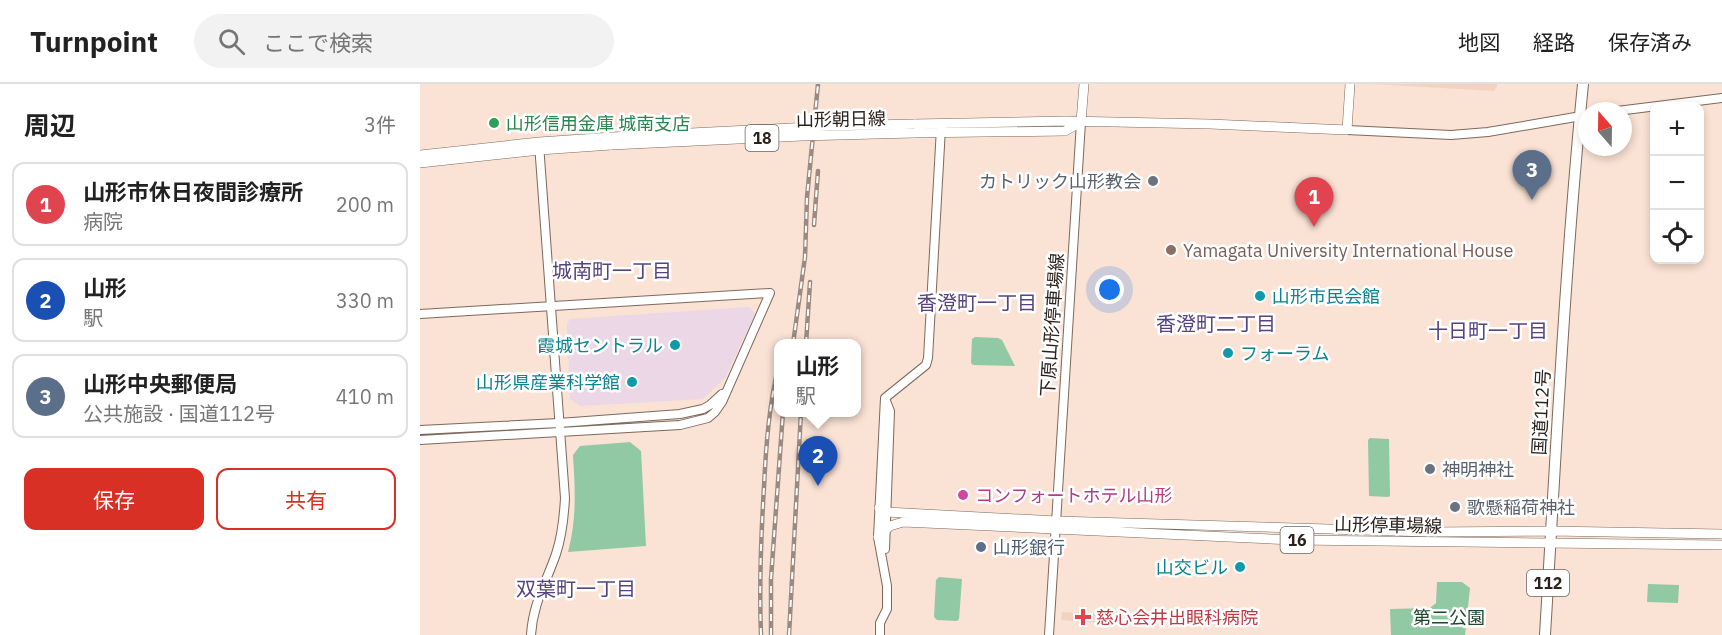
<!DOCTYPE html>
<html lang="ja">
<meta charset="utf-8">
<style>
body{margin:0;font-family:"IBM Plex Sans","Noto Sans JP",sans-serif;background:#f2f2f2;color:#222}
.controls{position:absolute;right:18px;top:18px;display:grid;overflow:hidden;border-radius:12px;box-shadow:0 3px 9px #0003}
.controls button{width:54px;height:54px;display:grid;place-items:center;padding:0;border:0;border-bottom:2px solid #e0e0e0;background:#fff;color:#222;font:30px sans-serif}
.compass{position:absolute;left:1158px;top:18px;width:54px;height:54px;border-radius:50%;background:#fff;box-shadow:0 3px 9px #0003;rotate:340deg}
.you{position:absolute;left:690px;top:206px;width:21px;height:21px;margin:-15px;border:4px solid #fff;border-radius:50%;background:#1a73e8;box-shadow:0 0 0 9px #1a73e833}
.badge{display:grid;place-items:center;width:39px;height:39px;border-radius:50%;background:#d93025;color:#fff;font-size:20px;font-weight:700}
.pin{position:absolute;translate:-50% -50px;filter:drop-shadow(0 2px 3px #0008)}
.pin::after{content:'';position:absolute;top:32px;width:21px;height:18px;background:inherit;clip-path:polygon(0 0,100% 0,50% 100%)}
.popup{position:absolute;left:354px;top:255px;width:87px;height:78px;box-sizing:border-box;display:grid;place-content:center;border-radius:12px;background:#fff;filter:drop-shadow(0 2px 4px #0005);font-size:20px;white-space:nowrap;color:#767676}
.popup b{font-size:22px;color:#222}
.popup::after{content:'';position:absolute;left:50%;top:100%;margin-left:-12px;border:12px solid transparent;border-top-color:#fff}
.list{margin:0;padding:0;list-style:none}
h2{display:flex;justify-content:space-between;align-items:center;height:78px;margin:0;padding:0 24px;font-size:26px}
h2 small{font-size:20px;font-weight:400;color:#767676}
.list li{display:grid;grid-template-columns:39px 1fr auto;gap:18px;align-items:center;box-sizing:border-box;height:84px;margin:0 12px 12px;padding:0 12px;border:2px solid #e0e0e0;border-radius:12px}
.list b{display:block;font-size:22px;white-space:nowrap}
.list p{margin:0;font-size:20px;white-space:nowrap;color:#767676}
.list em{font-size:20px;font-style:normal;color:#767676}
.actions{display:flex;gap:12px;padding:18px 24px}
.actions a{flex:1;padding:14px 0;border:2px solid #d93025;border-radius:12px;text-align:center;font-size:21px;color:#d93025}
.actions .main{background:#d93025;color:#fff}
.icon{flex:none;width:33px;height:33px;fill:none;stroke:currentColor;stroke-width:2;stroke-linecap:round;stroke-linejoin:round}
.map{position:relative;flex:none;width:1302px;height:551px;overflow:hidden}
header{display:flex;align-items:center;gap:36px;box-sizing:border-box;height:84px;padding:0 30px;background:#fff;border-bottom:2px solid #e0e0e0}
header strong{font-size:28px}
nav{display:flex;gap:33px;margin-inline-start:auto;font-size:21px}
.search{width:420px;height:54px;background:#f2f2f2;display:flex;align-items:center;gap:15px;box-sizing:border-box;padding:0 21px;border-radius:33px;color:#767676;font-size:22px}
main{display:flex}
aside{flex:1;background:#fff}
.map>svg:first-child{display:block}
.commercial{fill:#ebd7e6}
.built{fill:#f2d3c2}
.green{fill:#90c9a3}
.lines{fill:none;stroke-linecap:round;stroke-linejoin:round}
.secondary-casing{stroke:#7d685c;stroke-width:10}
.primary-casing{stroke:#7d685c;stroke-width:10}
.highway-casing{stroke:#7d685c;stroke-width:12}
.secondary{stroke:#fff;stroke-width:8}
.primary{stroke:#fff;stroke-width:9}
.highway{stroke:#fff;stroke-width:10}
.rail-casing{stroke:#9b8a80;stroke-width:4.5}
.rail{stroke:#fff;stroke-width:2;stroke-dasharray:7;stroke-linecap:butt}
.primary-bridge-casing{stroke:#7d685c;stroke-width:10;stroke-linecap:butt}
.primary-bridge{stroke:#fff;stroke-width:9}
.leisure-dot{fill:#2e9e5b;stroke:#fff;stroke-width:2}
.worship-dot{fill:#6b7280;stroke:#fff;stroke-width:2}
.education-dot{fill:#8d6e63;stroke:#fff;stroke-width:2}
.culture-dot{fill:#0f9aa8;stroke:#fff;stroke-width:2}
.hotel-dot{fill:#d1479c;stroke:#fff;stroke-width:2}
.service-dot{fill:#5c6f8a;stroke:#fff;stroke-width:2}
.health-dot{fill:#e0444e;stroke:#fff;stroke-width:2}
.labels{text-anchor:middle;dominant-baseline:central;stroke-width:5;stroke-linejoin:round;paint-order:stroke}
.shield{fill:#fff;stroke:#6b6461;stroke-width:1.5}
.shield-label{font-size:16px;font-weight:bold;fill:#2b221d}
.street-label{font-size:18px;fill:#2b221d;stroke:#fff}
.leisure-label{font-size:18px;fill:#27864d;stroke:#fff;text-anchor:start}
.worship-label{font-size:18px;fill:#5b616d;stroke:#fff;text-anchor:start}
.education-label{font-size:18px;fill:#785e54;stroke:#fff;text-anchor:start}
.culture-label{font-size:18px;fill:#0d838f;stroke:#fff;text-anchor:end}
.hotel-label{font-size:18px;fill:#b23c85;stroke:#fff;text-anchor:start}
.service-label{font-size:18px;fill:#4e5e75;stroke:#fff;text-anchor:start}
.health-label{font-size:18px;fill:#be3a42;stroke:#fff;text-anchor:start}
.park-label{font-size:18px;fill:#1e462e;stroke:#fff}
.neighbourhood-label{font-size:20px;fill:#564481;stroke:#fff}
</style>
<header>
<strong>Turnpoint</strong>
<div class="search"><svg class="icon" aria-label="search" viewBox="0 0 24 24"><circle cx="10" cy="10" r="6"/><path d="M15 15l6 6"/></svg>ここで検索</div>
<nav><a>地図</a><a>経路</a><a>保存済み</a></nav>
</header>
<main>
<aside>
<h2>周辺<small>3件</small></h2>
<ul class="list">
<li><span class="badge" style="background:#e0444e">1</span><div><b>山形市休日夜間診療所</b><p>病院</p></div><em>200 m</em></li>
<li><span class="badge" style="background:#1a4fb4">2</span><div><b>山形</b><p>駅</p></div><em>330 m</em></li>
<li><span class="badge" style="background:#5c6f8a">3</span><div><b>山形中央郵便局</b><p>公共施設 · 国道112号</p></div><em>410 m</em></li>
</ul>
<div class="actions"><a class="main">保存</a><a>共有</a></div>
</aside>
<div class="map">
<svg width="1302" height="551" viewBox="0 0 1302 551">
<rect width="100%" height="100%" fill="#fae2d4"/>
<path class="commercial" d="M329,223L335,230L305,294L283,315L160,322L150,315L147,240L150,235Z"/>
<path class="built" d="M953,0H1077V2L1074,7Z
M642,528L684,530V539L641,536Z"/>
<path class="green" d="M555,253L578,254L582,256L595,282L553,281L551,279L552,255Z
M950,354L969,355L970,412L968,413L949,412L948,356Z
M210,358L221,367L226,462L148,468C157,435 155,404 153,371L160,362Z
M519,493L542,495L539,535L537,537L517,536L514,533L516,496Z
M1017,498H1042L1050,504L1045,551H971L970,525L1010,524L1016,519Z
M1228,500L1259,501L1258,519L1227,518Z"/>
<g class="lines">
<g class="secondary-casing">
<path id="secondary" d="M1197,27L1302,14
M927,46L1031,51L1068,48L1167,31
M0,230L350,209L302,318L295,328L288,334L260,341L0,356
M0,346L139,339L260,330L283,325L290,321L302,310
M465,465L470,327L466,317
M111,551C113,519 126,499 136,470C142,452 144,433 145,414L119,60
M460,551V539L467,525V502L458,453L465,314L506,281L508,274L521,44
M629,551L661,38"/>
</g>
<g class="primary-casing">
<path id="primary" d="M661,38L664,0
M494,40L646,37L790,40L927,46L930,0
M493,49L645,47L661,38
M0,71L119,58L192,53
M0,79L120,66L191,61
M459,424L466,428L637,437L1009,448L1131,447L1302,450
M458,453L470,442L483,438L874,456L1302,461"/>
</g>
<g class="highway-casing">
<path id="highway" d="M1125,551C1136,367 1145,183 1163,0"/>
</g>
<use href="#secondary" class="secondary"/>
<use href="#primary" class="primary"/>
<use href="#highway" class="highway"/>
<g class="rail-casing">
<path id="rail" d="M394,141L398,87
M373,260L385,173L387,113L398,0
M386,260L390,198
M341,551C339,502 341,452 344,403C346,361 349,321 359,280
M351,551V495L363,328
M369,551L381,328"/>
</g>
<use href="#rail" class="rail"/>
<g class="primary-bridge-casing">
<path id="primary-bridge" d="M192,53L409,42L494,40
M191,61L382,52L493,49"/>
</g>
<use href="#primary-bridge" class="primary-bridge"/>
</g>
<circle class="leisure-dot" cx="74" cy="39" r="6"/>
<g class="worship-dot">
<circle cx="733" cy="97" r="6"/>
<circle cx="1010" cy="385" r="6"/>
<circle cx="1035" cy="423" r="6"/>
</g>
<circle class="education-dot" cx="751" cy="166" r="6"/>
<g class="culture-dot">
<circle cx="840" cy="212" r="6"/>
<circle cx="255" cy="261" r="6"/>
<circle cx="808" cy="269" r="6"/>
<circle cx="212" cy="298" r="6"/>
<circle cx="820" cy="483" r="6"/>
</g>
<circle class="hotel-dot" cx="543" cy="411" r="6"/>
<circle class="service-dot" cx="561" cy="463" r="6"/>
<path class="health-dot" d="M660 524h6v6h6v6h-6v6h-6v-6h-6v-6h6z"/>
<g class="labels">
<g class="shield">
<rect x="325.5" y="41" width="33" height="26" rx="4.5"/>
<rect x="860.5" y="443" width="33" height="26" rx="4.5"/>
<rect x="1107" y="486" width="42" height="26" rx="4.5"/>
</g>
<g class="shield-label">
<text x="342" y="54">18</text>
<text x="877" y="456">16</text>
<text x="1128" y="499">112</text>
</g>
<g class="street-label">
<text transform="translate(421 35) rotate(-1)">山形朝日線</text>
<text transform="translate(632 241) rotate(-86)">下原山形停車場線</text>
<text transform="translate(1121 328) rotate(-87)">国道112号</text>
<text transform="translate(968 441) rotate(1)">山形停車場線</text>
</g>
<g class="leisure-label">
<text x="86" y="39">山形信用金庫 城南支店</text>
</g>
<g class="worship-label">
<text x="721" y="97" text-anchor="end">カトリック山形教会</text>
<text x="1022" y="385">神明神社</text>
<text x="1047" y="423">歌懸稲荷神社</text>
</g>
<g class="education-label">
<text x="763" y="166">Yamagata University International House</text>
</g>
<g class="culture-label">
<text x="852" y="212" text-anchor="start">山形市民会館</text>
<text x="243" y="261">霞城セントラル</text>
<text x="820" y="269" text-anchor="start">フォーラム</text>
<text x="200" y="298">山形県産業科学館</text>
<text x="808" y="483">山交ビル</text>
</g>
<g class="hotel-label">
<text x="555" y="411">コンフォートホテル山形</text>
</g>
<g class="service-label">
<text x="573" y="463">山形銀行</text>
</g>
<g class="health-label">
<text x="676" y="533">慈心会井出眼科病院</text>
</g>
<g class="park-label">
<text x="1029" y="533">第二公園</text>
</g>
<g class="neighbourhood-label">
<text x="192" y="186">城南町一丁目</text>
<text x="557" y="218">香澄町一丁目</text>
<text x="796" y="239">香澄町二丁目</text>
<text x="1068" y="246">十日町一丁目</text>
<text x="156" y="504">双葉町一丁目</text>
</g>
</g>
</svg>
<div class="controls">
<button>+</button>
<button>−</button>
<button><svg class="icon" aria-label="locate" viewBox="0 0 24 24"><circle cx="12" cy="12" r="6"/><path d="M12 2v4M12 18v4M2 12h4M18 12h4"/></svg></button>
</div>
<svg class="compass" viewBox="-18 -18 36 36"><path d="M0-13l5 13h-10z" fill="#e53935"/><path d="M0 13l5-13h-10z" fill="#767676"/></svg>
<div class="you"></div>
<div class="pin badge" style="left:894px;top:143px;background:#e0444e">1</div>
<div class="pin badge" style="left:398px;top:402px;background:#1a4fb4">2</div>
<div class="popup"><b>山形</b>駅</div>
<div class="pin badge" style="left:1112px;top:116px;background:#5c6f8a">3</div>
</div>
</main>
